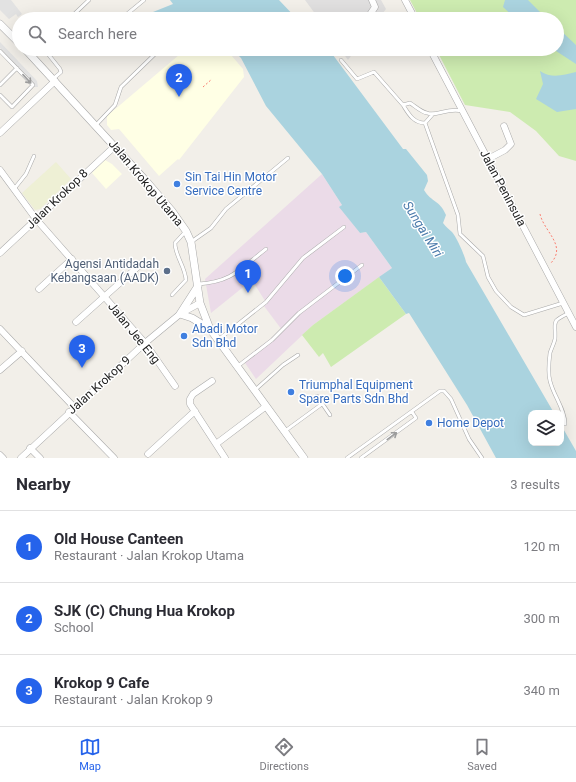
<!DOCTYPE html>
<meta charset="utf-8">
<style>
body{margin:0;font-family:Roboto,sans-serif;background:#f2f2f3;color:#2b2b33}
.controls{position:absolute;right:12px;bottom:12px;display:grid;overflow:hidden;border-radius:8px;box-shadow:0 4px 16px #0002}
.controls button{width:36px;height:36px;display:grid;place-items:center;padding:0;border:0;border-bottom:1px solid #e1e1e2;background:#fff;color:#2b2b33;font:20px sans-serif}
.you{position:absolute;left:345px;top:276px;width:14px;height:14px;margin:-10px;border:3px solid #fff;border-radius:50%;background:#1a73e8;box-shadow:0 0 0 6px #1a73e833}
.badge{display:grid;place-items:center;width:26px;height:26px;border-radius:50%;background:#2563eb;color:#fff;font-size:13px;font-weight:700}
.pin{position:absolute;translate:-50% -33px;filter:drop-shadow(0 1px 2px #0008)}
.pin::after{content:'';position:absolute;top:21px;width:14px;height:12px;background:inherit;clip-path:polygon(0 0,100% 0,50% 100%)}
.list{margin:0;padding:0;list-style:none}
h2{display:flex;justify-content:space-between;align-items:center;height:52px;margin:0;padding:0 16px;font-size:17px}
h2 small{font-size:13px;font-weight:400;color:#7c7c81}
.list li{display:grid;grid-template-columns:26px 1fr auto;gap:12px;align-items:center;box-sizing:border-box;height:72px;padding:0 16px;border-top:1px solid #e1e1e2}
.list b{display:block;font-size:15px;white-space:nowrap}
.list p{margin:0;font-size:13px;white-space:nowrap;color:#7c7c81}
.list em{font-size:13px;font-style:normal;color:#7c7c81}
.icon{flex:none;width:22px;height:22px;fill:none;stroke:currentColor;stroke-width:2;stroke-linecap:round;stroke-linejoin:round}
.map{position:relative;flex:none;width:576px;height:458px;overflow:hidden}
.search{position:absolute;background:#fff;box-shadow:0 4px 16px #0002;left:12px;right:12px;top:12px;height:44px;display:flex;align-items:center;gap:10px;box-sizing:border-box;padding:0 14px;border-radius:22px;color:#7c7c81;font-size:15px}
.sheet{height:268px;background:#fff}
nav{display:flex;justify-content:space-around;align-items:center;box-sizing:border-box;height:56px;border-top:1px solid #e1e1e2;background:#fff;font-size:11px;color:#7c7c81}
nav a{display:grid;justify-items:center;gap:2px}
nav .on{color:#2563eb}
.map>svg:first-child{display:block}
.residential{fill:#e0dfdf}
.industrial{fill:#ebdbe8}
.education{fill:#ffffe5}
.farmland{fill:#eef0d5}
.grass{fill:#cdebb0}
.parking{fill:#e2e2e2}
.water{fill:#aad3df}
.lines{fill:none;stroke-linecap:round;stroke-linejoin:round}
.service-casing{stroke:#a9a9a9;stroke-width:4}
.minor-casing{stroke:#a9a9a9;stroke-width:7}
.tertiary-casing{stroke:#a9a9a9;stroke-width:8}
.path{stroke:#fa8072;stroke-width:1;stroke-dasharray:2 2;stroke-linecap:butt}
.service{stroke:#fff;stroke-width:3}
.minor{stroke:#fff;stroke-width:6}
.tertiary{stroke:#fff;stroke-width:7}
.oneway{stroke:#9c9c9c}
.shop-dot{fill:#3f7fe0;stroke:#fff;stroke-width:1.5}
.service-dot{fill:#5c6f8a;stroke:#fff;stroke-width:1.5}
.labels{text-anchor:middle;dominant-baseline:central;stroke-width:3;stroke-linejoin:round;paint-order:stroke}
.shop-label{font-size:12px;fill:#366cbe;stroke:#fff;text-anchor:start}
.street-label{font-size:12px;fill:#222;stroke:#fff}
.service-label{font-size:12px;fill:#4e5e75;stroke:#fff;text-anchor:end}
.water-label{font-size:13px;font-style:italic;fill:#4a7aab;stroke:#fff}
</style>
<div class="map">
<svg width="576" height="458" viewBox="0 0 576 458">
<rect width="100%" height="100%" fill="#f2efe9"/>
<path class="residential" d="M305,0H381L386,9L378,19H319Z
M340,49H356L348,60Z"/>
<path class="industrial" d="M322,174L342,205L340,207L360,233L366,232L392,268L313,325L256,379L243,360L282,330L264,306L267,304L252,280L211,313L205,279Z"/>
<path class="education" d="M186,49H226L243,69L244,77L179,160L178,159L159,176L119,129L111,130L107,125V116Z
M105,160L112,164L122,174L106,189L92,173Z"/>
<path class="farmland" d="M56,162L71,179L40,209L35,210L22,193Z"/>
<path class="grass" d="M410,0H576V161L559,156L536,131L510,112L465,105L436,49H557V19H420Z
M379,277L406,314L331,367L323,353L319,357L302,335L313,325Z"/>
<path class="parking" d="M0,0H11L22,14L18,17L16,14L9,19L0,10Z
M0,42L37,81L38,87H34L33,82L0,48Z"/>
<path class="water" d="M170,0H279L297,19H154L153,12L173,4Z
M505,0H528L547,19H516L503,7Z
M557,27L576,45V64L553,49H557Z
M232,49H325L328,54L333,55L403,149H406L427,175L428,181L424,190C432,203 439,199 446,215L443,223C446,227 449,229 452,232C457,238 465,256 466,262L554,413H531V443H561V425L576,451V458H496L467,405L409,313L406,314L379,277L392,268L366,232L360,233L339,207L342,205L322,174L266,106L241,58Z
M540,71C552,79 563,75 576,72V109L557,112L536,99L543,84Z"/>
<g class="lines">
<g class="service-casing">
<path id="service" d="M127,14L144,0
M69,19L89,0
M44,49L60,69L61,72L53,79
M178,49L180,51
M0,51L33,85L12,107L0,95
M32,56L39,49
M341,60L357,79L374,72L403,105L410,103C415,106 421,112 427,113C436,117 448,107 462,111
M0,85L17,68
M403,105C408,113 413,123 425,123L433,114
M425,123L458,215L460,234L483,256L488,277L496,291L511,307L524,315L563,303
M96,125L115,105L121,87L155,54L166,49
M14,189L26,174L34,156
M191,242L211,228L226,209L288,158
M198,284C232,282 240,269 266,249
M172,295L186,280C185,266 175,256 175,243L186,231
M218,340L266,302L303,258L344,227
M238,366L272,340L299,313L362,265
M255,390L283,365L298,355
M317,396L330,415
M565,424C565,409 554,397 550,381C548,374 549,361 550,353C551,349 554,344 555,339C556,321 550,322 569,313
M285,431L322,404
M347,458L440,391H444L451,399L469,439L482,458
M361,458L416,418L412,412"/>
</g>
<g class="minor-casing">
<path id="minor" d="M405,0L415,19
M367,19L375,7L372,0
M430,49L576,327
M0,133L55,81
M488,159L505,150L511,144L504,126
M0,170L36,219L145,343L175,386
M0,253L115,146
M39,289L72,259
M76,322L141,264
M0,329L74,407
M0,370L22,351
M212,381L193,394L190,399V404L225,458
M69,412L114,458
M216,444L265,407
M30,448L40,458
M148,454L195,411
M0,455L3,458
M21,458L145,343L180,314L200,303"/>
</g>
<g class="tertiary-casing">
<path id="tertiary" d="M0,24L19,43
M25,49L147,182L172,211L186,231L191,242L200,303L210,329L304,458
M198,286L180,314L192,318L210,329"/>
</g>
<path class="path" d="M203,87L212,79
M540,214C544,232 568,246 550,264"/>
<use href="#service" class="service"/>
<use href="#minor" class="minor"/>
<use href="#tertiary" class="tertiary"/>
</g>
<defs><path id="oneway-shaft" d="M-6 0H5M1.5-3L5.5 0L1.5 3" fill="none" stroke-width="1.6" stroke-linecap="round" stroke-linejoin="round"/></defs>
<g class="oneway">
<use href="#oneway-shaft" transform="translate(27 79) rotate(47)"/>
<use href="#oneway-shaft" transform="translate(392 436) rotate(-37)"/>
</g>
<g class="shop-dot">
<circle cx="177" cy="184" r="4"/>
<circle cx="184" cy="336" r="4"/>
<circle cx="291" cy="392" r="4"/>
<circle cx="429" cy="423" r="4"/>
</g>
<circle class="service-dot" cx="167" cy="271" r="4"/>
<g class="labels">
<g class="shop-label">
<text x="185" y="177">Sin Tai Hin Motor<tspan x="185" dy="14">Service Centre</tspan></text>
<text x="192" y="329">Abadi Motor<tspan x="192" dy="14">Sdn Bhd</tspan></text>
<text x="299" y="385">Triumphal Equipment<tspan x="299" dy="14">Spare Parts Sdn Bhd</tspan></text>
<text x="437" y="423">Home Depot</text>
</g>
<g class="street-label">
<text transform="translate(146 183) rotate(50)">Jalan Krokop Utama</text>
<text transform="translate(503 188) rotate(62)">Jalan Peninsula</text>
<text transform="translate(57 199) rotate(-44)">Jalan Krokop 8</text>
<text transform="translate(134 333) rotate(51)">Jalan Jee Eng</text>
<text transform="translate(99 385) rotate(-42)">Jalan Krokop 9</text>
</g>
<g class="service-label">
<text x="159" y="264">Agensi Antidadah<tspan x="159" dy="14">Kebangsaan (AADK)</tspan></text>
</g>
<g class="water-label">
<text transform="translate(423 229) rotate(58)">Sungai Miri</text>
</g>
</g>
</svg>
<div class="controls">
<button><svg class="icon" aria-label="layers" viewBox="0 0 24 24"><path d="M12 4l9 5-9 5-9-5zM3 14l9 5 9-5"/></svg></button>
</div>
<div class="you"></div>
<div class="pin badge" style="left:248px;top:293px">1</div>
<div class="pin badge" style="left:179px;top:97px">2</div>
<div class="pin badge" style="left:82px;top:368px">3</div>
<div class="search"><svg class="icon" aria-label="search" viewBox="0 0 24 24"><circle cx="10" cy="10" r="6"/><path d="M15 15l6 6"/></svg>Search here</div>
</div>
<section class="sheet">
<h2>Nearby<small>3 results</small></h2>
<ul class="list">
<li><span class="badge">1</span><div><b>Old House Canteen</b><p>Restaurant · Jalan Krokop Utama</p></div><em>120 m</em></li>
<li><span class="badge">2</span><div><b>SJK (C) Chung Hua Krokop</b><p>School</p></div><em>300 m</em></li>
<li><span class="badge">3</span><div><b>Krokop 9 Cafe</b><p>Restaurant · Jalan Krokop 9</p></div><em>340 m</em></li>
</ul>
</section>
<nav>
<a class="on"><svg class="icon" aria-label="map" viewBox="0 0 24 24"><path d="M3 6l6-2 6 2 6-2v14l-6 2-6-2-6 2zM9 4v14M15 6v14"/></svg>Map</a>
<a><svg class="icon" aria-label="directions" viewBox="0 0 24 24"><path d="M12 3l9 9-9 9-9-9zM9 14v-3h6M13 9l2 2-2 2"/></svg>Directions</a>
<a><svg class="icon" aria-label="saved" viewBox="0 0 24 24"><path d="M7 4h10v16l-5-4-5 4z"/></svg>Saved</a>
</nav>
